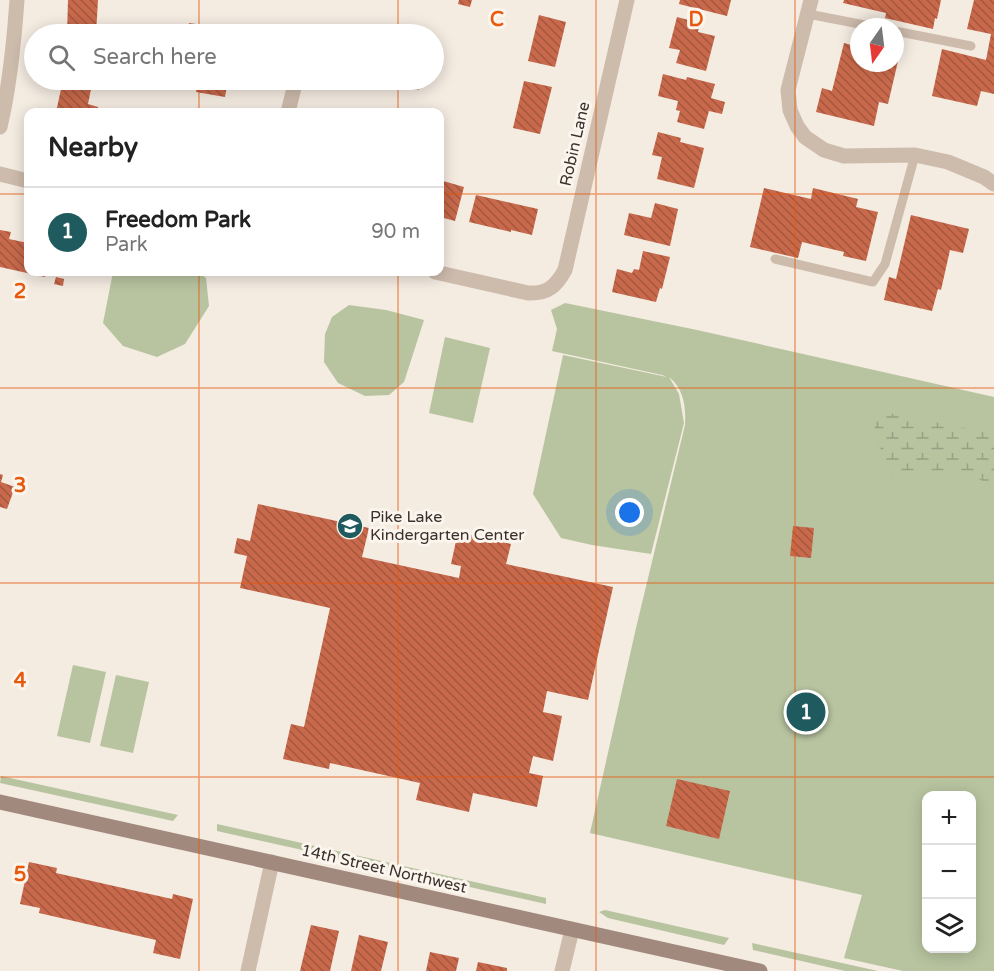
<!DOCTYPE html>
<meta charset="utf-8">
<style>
body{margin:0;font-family:"Varela Round",sans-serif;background:#f6f6f6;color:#222}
.controls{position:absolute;right:18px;bottom:18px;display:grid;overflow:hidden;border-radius:12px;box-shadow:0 3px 15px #0003}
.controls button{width:54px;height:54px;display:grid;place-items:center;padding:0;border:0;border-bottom:2px solid #e0e0e0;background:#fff;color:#222;font:30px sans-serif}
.compass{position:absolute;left:850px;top:18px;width:54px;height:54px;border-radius:50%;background:#fff;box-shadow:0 3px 15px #0003;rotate:194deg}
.you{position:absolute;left:630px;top:513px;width:21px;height:21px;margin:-15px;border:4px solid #fff;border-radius:50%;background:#1a73e8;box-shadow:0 0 0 9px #1a73e833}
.badge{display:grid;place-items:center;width:39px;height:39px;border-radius:50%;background:#1f5a5e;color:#fff;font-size:20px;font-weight:700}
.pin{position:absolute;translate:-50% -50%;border:3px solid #fff;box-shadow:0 2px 6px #0006}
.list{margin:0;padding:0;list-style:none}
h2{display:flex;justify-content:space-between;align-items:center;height:78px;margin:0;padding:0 24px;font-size:26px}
h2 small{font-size:20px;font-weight:400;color:#767676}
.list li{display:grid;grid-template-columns:39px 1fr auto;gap:18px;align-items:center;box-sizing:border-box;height:90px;padding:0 24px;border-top:2px solid #e0e0e0}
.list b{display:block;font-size:22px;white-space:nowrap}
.list p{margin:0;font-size:20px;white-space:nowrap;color:#767676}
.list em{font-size:20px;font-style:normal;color:#767676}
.icon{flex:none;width:33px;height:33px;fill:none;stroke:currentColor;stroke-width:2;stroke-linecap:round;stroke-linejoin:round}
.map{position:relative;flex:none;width:994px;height:971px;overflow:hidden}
.search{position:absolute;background:#fff;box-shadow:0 3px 15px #0003;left:24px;top:24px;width:420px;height:66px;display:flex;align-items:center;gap:15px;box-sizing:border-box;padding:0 21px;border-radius:33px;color:#767676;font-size:22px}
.panel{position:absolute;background:#fff;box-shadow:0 3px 15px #0003;left:24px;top:108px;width:420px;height:168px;border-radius:12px}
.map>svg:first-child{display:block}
.green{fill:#b8c4a0;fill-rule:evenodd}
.wetland{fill:url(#wetland-marsh)}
.building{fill:url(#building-back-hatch)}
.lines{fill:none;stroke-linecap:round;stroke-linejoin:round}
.lane{stroke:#cdbbac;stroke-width:9}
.street{stroke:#cdbbac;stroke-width:15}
.secondary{stroke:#a18a7d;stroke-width:15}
.grid{fill:none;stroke:#e8590c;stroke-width:1.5;stroke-opacity:0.55}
.labels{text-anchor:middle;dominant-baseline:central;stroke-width:6;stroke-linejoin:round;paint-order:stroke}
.street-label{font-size:16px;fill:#3b302b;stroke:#fbf5ee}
.poi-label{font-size:16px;fill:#3b302b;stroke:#fbf5ee;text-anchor:start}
.grid-label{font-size:20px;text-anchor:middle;font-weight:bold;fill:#e8590c;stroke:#fbf5ee;stroke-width:6;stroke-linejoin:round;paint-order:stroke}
</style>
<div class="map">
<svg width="994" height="971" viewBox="0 0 994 971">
<defs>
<pattern id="wetland-marsh" width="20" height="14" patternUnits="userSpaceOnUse" patternTransform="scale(1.5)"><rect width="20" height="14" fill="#b8c4a0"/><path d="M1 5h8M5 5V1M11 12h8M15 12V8" fill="none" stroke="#97a083"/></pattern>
<pattern id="building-back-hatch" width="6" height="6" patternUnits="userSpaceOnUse" patternTransform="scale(1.5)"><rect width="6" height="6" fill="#c8694b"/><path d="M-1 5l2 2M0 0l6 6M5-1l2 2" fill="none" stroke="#a4573f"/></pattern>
</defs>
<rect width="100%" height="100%" fill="#f4ebe1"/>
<path class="green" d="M113,272H198L206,278L209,306L185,344L157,357L123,346L103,323Z
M565,303L697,330L994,397V971H903L844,958L862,895L590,833L636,628L685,425C686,407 684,389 669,377L679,394L684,423L651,554L592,545L561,538L533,494L563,355L667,377L662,375L552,351L557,329L551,310ZM926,796H972V948H926Z
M349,305L386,310L424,320L404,382L389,395L365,396L338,383L324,362L325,334L332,317Z
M445,337L490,348L473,423L429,413Z
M73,665L106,672L90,743L57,736Z
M116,675L149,682L133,753L100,746Z
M1,776L178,815L173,821L0,783Z
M217,824L546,898V904L217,831Z
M605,910L729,938L724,945L608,918L599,912Z
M752,943L878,971H845L753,950Z"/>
<path class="wetland" d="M874,410L994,434V485L975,478L927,470L894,477L875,437Z"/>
<path class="building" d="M68,0H98L96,34H67Z
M459,0H472L470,7L458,4Z
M680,0H731L727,16L679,4Z
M844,0H941L937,19L935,18L933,29L885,18L886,13L843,3Z
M974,0H994V94L981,91L977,106L932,96L942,49L986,60L991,34L967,29Z
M539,15L566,22L555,67L528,61Z
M677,17L700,23L698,32L715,36L706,71L676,63L680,50L669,48Z
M189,23L209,26V29L230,32V34H187Z
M377,26L406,28V34H376Z
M844,43L859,47V63H895V55L899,57L888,104L879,102L874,126L816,112L822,88L832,91Z
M663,74L686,80L687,77L715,84L711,98L725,102L722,114L709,111L704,129L677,122L680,111L676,110L678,101L658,96Z
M63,80H71L92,84L88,104L98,107L97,112H56Z
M198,80H228L225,97L196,92Z
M373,80H420L419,90L373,87Z
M524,81L552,87L540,134L513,128Z
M658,132L681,138L680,142L704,148L694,188L657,179L662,157L652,155Z
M440,180L464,187L455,221L440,217Z
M764,188L811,199L813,188L858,199L856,207L878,212L866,261L843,256L844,252L802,242L798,258L750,247Z
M476,195L538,209L532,235L511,230V232L469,222Z
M655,203L678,209L670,246L624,235L629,213L651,218Z
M911,215L969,229L963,253L950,250L941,290L938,289L932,311L884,300L889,277L896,279Z
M0,230L11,232L9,239L28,243V272H46L45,277L0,267Z
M643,251L670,257L662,289L660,288L656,302L612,292L617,269L632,273L634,269L639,270Z
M56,277L64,279L63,286L54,284Z
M0,474L3,475L1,482L15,487L7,509L0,507Z
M258,504L369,528L362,557L459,578L461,566L451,564L458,532L511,544L506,564L613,587L588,700L547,691L543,712L562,716L553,761L533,756L529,773L543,776L537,807L473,793L469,812L416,800L420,783L330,763L329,769L283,759L291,724L304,727L330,608L240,588L247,556L234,553L237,538L250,541Z
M793,526L814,528L811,558L790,556Z
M677,779L730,791L719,839L666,826Z
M29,862L57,868L56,873L172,899L173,894L193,899L180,959L153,953L156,940L39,913L40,908L20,904Z
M311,925L339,931L330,971H300Z
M359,935L388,942L381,971H351Z
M430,952L459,958L456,971H426Z
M478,962L507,968V971H476Z"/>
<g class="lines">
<path class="lane" d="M808,14L875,27
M895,31L971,46
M775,259L873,282L885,264L915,155"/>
<path class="street" d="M811,0L788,90L790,110L797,126L805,137L824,150L844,156L915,155L948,162L984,177L994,184
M288,112L296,80
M0,127C10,85 14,43 17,0
M0,174L28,181
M435,272L528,293C548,294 556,286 565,270L627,0
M248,971L272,862
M562,971L572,930"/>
<path class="secondary" d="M0,802L760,971"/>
</g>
<path class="grid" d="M199,0V34M398,0V34M596,0V971M795,0V971M199,80V112M398,80V112M0,194H28M440,194H994M199,272V971M398,272V971M0,388H994M0,583H994M0,777H994"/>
<defs>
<g id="school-disc" transform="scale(1.35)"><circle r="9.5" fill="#1f5a5e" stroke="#fbf5ee"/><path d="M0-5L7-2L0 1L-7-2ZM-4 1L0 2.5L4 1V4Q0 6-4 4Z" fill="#fff"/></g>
</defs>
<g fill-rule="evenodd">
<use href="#school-disc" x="350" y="526"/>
</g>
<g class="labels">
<g class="street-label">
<text transform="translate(575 144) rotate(-77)">Robin Lane</text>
<text transform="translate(384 869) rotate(13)">14th Street Northwest</text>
</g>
<g class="poi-label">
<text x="370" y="517">Pike Lake<tspan x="370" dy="18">Kindergarten Center</tspan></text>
</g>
</g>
<g class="grid-label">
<text x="497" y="26">C</text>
<text x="696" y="26">D</text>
<text x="20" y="298">2</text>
<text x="20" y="492">3</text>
<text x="20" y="687">4</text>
<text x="20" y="881">5</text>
</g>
</svg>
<div class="controls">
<button>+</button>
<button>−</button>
<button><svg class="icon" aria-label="layers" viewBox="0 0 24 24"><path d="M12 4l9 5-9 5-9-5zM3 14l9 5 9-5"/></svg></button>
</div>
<svg class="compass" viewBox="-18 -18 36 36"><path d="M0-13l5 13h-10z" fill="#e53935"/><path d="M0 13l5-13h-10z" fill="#767676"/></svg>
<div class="you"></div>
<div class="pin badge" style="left:806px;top:712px">1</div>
<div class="search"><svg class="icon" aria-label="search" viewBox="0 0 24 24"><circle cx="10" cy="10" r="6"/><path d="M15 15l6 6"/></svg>Search here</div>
<section class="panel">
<h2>Nearby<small></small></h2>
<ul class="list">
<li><span class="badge">1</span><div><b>Freedom Park</b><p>Park</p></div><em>90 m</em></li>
</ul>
</section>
</div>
